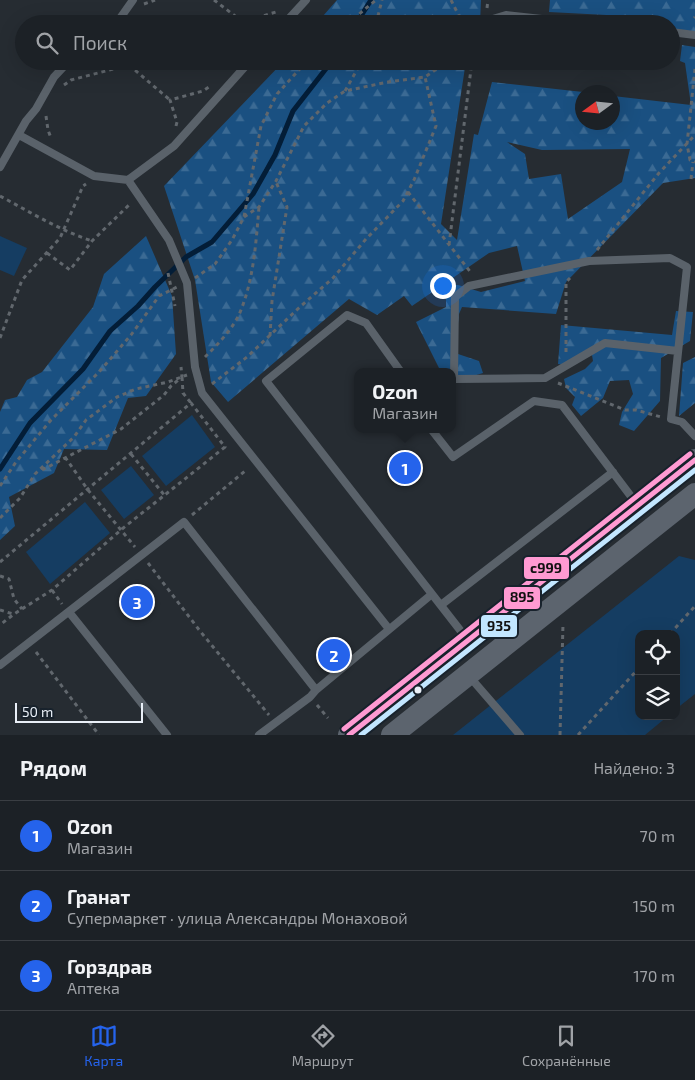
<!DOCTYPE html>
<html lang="ru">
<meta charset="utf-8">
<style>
body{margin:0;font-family:"Exo 2",sans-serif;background:#292e32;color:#f1f3f6}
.controls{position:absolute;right:15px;bottom:15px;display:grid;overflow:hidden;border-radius:10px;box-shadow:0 5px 20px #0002}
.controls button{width:45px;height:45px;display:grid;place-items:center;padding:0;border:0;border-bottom:1px solid #3a3e43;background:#1c2126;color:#f1f3f6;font:25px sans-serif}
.compass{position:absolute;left:575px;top:85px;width:45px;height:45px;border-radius:50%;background:#1c2126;box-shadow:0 5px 20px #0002;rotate:255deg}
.scale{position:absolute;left:15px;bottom:12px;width:128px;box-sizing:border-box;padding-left:5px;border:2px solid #e9eff7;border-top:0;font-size:14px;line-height:18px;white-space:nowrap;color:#e9eff7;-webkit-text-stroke:4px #18222c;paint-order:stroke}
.you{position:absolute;left:442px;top:285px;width:18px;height:18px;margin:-12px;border:4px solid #fff;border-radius:50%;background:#1a73e8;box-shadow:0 0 0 8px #1a73e833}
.badge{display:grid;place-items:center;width:32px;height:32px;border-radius:50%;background:#2563eb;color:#fff;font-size:16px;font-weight:700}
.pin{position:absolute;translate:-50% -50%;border:2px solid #fff;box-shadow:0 1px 5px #0006}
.popup{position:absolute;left:354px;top:368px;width:102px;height:65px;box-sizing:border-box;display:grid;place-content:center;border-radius:10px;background:#1c2126;filter:drop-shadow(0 1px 4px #0005);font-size:16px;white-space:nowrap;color:#a0a3a7}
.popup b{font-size:19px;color:#f1f3f6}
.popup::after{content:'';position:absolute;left:50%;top:100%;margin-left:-10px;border:10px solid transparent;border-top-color:#1c2126}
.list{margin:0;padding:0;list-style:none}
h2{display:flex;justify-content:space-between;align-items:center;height:65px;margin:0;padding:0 20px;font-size:21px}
h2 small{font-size:16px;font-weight:400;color:#a0a3a7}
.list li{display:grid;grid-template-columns:32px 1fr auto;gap:15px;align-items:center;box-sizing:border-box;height:70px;padding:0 20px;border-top:1px solid #3a3e43}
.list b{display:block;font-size:19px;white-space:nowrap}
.list p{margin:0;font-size:16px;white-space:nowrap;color:#a0a3a7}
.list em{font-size:16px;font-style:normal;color:#a0a3a7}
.icon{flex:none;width:28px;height:28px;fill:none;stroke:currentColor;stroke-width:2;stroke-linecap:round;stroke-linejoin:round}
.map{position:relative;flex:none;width:695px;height:735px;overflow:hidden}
.search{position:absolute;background:#1c2126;box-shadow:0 5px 20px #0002;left:15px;right:15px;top:15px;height:55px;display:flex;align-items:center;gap:12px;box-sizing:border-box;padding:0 18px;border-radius:28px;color:#a0a3a7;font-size:19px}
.sheet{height:275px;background:#1c2126}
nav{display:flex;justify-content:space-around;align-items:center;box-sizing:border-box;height:70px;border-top:1px solid #3a3e43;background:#1c2126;font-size:14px;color:#a0a3a7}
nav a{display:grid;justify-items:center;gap:2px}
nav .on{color:#2563eb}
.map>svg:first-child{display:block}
.forest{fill:url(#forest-firs);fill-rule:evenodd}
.park{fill:#153d62}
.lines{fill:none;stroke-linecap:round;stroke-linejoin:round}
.stream{stroke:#031d37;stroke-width:5}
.path{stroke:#61676d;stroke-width:3;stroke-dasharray:4 4;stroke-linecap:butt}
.lane{stroke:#5a626a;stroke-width:8}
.secondary{stroke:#5c646e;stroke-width:22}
.bus-1-casing{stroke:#18222c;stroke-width:9}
.bus-2-casing{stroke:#18222c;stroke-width:9}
.bus-3-casing{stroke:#18222c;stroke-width:9}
.bus-1{stroke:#ff9ad2;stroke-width:5}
.bus-2{stroke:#c2e6ff;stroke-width:5}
.bus-3{stroke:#ff9ad2;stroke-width:5}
.bus-dot{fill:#e9eff7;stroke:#18222c;stroke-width:2}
.line-badge{stroke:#18222c;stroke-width:2}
.pale-badge-label{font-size:14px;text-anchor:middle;font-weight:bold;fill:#111}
</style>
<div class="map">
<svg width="695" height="735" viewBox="0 0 695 735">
<defs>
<pattern id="forest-firs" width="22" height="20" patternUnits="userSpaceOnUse" patternTransform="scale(1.25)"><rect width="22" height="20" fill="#1a5081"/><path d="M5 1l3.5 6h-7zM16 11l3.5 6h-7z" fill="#3b6a94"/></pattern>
</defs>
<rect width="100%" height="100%" fill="#262c32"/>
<path class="forest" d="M337,0H481L480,24H316Z
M550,0H695V32H671V24H666L664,18L549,12Z
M682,45L695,47V178L663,183L566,282L556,314L462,307L459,314L455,353L479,361L483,373L453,382L452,372H436L439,368L416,322L446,307V285H458L481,292L525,281L517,246L489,253L412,306L404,296L377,315L349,299L228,402L211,382L195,280L164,186L284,61H466L441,224L457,240L474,134L478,135L492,82L583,92L582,122H612L613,96L691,105L685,63L680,61ZM507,142L542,150L630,149L622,182L568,219L561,174L529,179L525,154Z
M146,236L172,296L176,354L146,396L128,398L107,450L64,449L54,473L9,497L15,526L0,540V412L5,400L17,397L27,380L42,372L93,307L104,274Z
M676,311L693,312L690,341L661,358L660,401L634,431L619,425L622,412L633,394L629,380L610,381L603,398L581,416L572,405L575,397L566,388L564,379L585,369L593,361L592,355L565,365L558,364L561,325L672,335Z
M695,357V403L679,416L683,363Z"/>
<path class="park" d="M0,236L27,248L14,276L0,270Z
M192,415L215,447L166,486L142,456Z
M131,466L154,495L124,519L101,490Z
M85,502L110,533L50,584L26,552Z
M679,556L695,560V694L676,709V634H639V716H668L645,735H453Z"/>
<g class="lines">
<path class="stream" d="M356,24L371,0
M0,469L30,423L83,369L110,331L138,306L155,287L186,257L212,242L253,194L275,155L293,111L332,61"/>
<path class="path" d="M214,0L243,22
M451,0L463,24
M144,4L155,0
M487,8L488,0
M305,17L355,18
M694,18L695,17
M243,24V22L279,11
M347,24L376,0
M376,24L382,0
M129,65L170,100
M695,69L687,144L690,160L695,162
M64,85L71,80L129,65L128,61
M345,91L362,61
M46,116L48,130L51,138
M176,126L177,122L170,100L203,91L209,87
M691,179L693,162
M408,192L472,274
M0,196C30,212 59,230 92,241
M244,217L259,207L276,181L304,126L327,103L345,91L388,82L425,77L448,61
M449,245L471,69L474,61
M597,250L659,173L695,135
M47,253L70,270L92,241L130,204
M168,273L175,306
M195,278L215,264L232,240L244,217L261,126L277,94L307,61
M270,336L272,301L287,207L276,182
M0,338L22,280L60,238L83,186L86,184
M566,352V282L570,278
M205,357C218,344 234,328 241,310C254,277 256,242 259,207
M182,377L183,393L191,403
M558,383L625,410H636L661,417
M212,384L247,357L301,306L333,278L366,239L403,201L414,180L436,126L425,77
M131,454L165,496
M65,457L88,490L135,547
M42,470L121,429L164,395L171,386L182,377L181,367
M0,486L16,462L51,420L99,372L131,335L159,296L177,287
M192,515L245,471
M0,518L20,498L35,474L74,437L86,420L117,397L136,389L168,382L187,375
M0,562L191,403L225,447L122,529L52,590L14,614L0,625
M148,563L200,631L269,715
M0,576L9,579L14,599L22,609
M52,590L62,604
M0,610L13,614
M670,634L695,606
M36,652L99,735
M317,705L328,718
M560,735L563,624
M578,735L639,668"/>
<path class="lane" d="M486,21L506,15L587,24
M116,24L133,0
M284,24L306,0
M671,32L695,35
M19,135L94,176L128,180L169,240L187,283L195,367L202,393L389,629
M0,167L26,121L36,109L54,77L69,61
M128,180L174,146L250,61
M678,351L605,343L545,378L454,379L455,297L469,286L589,261L670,258L687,267L671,419L682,422L695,436
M401,372L366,323L347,315L266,381L467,639
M431,429L453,457L534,401L562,405L636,503
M441,605L613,472
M69,612L167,735
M0,665L184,522L316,690
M469,676L520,735
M259,735L310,697L316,690L432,594"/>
<path class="secondary" d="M349,735L695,460
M392,735L695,494"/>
<g class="bus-1-casing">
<path id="bus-1" d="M349,735L695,460"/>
</g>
<g class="bus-2-casing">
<path id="bus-2" d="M361,735L695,470"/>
</g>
<g class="bus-3-casing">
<path id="bus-3" d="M344,729L690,454"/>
</g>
<use href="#bus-1" class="bus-1"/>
<use href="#bus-2" class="bus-2"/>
<use href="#bus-3" class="bus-3"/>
</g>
<circle class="bus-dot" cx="418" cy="690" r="4.5"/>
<g class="line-badge">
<rect x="523" y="556" width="47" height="24" rx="5" fill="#ff9ad2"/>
<rect x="503" y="586" width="38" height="24" rx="5" fill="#ff9ad2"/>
<rect x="480" y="614" width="38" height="24" rx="5" fill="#c2e6ff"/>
</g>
<g class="pale-badge-label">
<text x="546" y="573">с999</text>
<text x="522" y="602">895</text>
<text x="499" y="631">935</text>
</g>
</svg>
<div class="controls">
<button><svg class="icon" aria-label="locate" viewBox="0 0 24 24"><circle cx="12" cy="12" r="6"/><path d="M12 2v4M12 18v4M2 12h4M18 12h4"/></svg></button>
<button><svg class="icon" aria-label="layers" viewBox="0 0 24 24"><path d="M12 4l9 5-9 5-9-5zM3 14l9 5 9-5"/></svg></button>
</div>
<svg class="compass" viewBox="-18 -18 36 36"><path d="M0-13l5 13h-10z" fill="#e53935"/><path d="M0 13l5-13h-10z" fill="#a0a3a7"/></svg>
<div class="scale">50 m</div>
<div class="you"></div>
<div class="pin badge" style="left:405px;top:468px">1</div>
<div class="popup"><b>Ozon</b>Магазин</div>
<div class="pin badge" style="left:334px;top:655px">2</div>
<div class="pin badge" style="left:137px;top:602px">3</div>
<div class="search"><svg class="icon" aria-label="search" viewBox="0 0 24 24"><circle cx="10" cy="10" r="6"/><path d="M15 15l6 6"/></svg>Поиск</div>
</div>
<section class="sheet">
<h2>Рядом<small>Найдено: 3</small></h2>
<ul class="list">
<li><span class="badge">1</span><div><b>Ozon</b><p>Магазин</p></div><em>70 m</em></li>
<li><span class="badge">2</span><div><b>Гранат</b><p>Супермаркет · улица Александры Монаховой</p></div><em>150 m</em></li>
<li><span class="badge">3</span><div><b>Горздрав</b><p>Аптека</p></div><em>170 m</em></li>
</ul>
</section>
<nav>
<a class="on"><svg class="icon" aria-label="map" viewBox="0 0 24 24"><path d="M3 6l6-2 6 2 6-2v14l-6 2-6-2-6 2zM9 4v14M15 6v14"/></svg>Карта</a>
<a><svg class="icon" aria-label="directions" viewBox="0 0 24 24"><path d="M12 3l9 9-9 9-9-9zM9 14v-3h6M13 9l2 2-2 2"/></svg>Маршрут</a>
<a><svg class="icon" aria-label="saved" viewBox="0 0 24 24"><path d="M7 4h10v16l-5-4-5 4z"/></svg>Сохранённые</a>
</nav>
